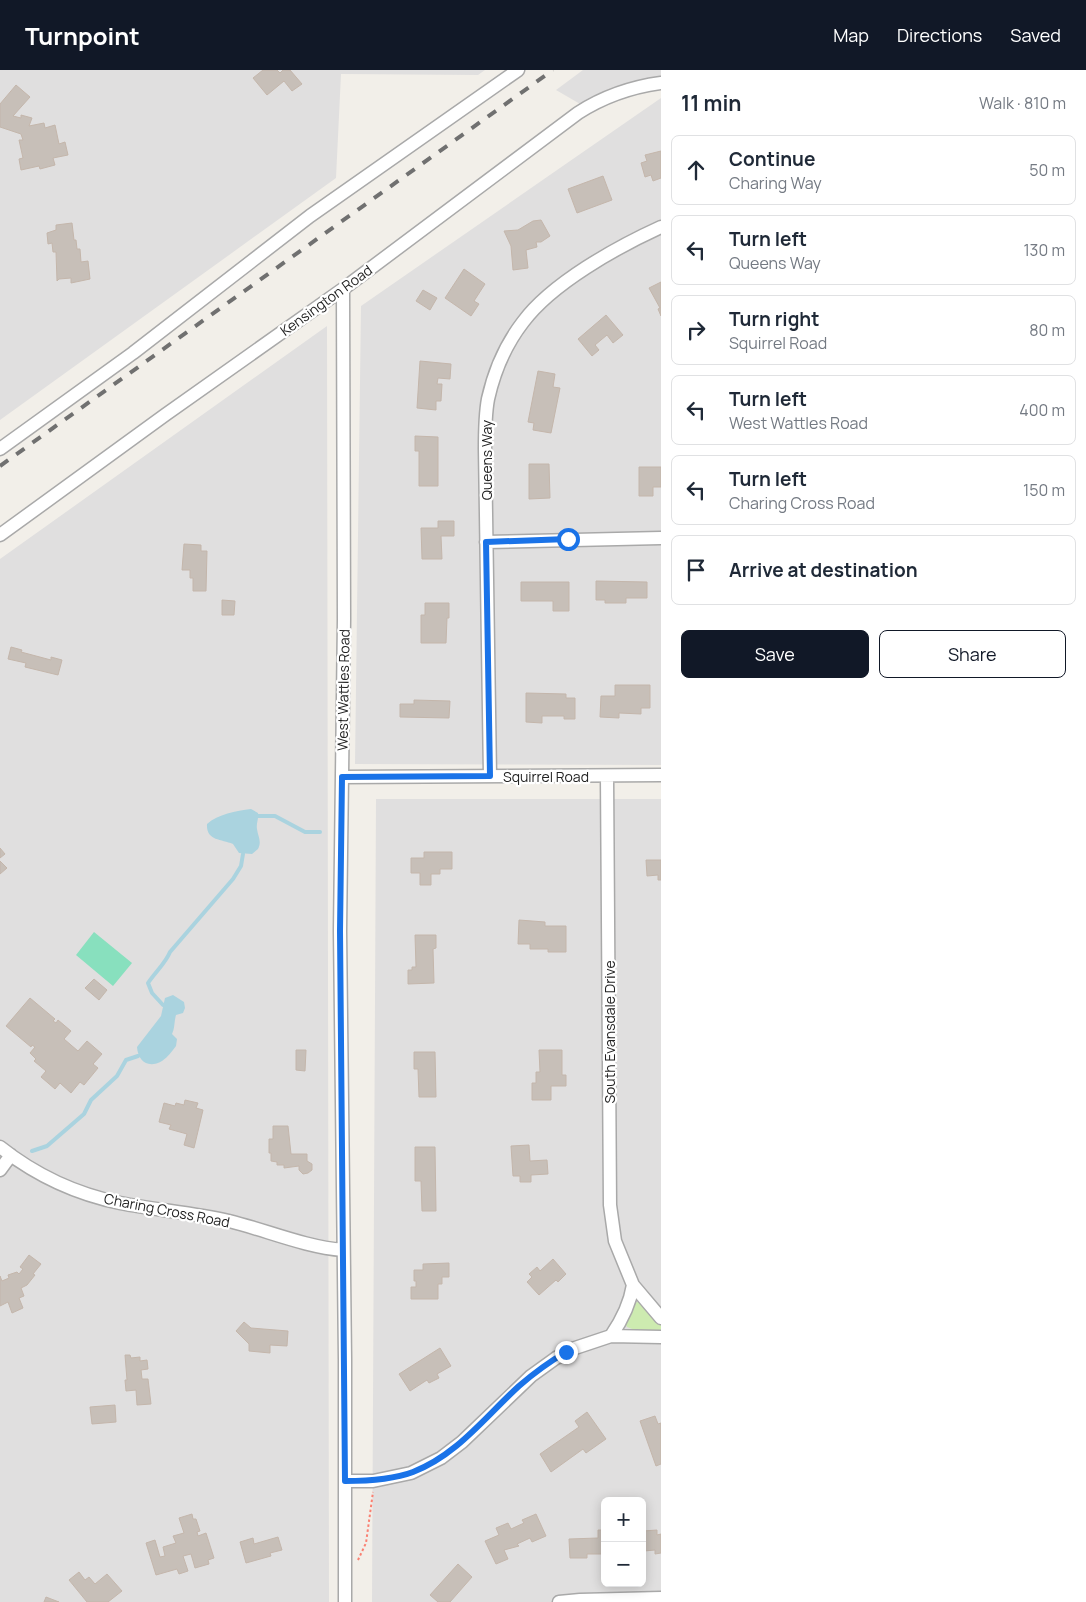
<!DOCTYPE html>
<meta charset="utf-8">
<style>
body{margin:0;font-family:Manrope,sans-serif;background:#f2f2f3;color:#1f2937}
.controls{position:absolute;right:15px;bottom:15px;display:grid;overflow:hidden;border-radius:8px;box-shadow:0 2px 12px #0003}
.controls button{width:45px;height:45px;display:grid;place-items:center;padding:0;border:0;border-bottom:1px solid #e0e1e3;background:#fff;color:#1f2937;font:25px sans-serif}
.stop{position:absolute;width:15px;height:15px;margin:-11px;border:4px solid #1a73e8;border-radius:50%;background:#fff}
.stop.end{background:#1a73e8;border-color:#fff;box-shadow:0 1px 5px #0008}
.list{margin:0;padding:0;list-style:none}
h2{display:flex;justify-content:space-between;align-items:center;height:65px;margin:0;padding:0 20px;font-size:21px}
h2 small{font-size:16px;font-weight:400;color:#747a83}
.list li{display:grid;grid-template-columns:32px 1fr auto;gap:15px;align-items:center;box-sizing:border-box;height:70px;margin:0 10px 10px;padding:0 10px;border:1px solid #e0e1e3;border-radius:8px}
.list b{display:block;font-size:19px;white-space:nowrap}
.list p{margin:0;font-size:16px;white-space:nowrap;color:#747a83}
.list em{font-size:16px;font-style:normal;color:#747a83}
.actions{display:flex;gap:10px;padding:15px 20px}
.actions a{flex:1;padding:11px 0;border:1px solid #111827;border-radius:8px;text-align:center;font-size:18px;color:#111827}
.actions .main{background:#111827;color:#fff}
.icon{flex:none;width:28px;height:28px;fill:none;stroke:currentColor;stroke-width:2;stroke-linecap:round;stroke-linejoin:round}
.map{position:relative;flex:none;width:661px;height:1532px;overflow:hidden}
header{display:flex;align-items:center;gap:30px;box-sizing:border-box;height:70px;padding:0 25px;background:#111827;color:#fff}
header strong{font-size:24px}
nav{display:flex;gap:28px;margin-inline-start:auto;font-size:18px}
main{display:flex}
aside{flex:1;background:#fff}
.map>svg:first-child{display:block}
.residential{fill:#e0dfdf;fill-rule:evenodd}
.grass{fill:#cdebb0}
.pitch{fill:#88e0be}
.water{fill:#aad3df}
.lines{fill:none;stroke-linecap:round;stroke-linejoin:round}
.stream{stroke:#aad3df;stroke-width:4}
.building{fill:#c7bfb8;stroke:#c4b6ab}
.minor-casing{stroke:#a9a9a9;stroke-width:15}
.path{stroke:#fa8072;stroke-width:2;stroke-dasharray:2.5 2.5;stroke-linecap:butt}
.minor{stroke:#fff;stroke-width:12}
.rail{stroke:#707070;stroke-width:4;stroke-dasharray:10 10;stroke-linecap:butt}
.route{stroke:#1a73e8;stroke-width:6}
.labels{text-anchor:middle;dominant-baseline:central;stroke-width:4.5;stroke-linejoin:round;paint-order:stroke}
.street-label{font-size:14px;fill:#222;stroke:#fff}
</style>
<header>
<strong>Turnpoint</strong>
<nav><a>Map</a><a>Directions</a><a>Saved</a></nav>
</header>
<main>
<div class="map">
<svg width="661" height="1532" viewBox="0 0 661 1532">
<rect width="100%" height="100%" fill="#f2efe9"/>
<path class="residential" d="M0,0H485L478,5L341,4L336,108L0,350Z
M583,0H661V14L587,38L556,20Z
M661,28V695L355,694L361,236Z
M327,256L329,1532H0V489Z
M376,729H661V1532H372ZM605,1431H642V1513H605Z"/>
<path class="grass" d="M640,1231L661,1254V1261L635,1260L627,1257L626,1255C627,1247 631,1240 635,1233Z"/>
<path class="pitch" d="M94,862L132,893L113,916L76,885Z"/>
<path class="water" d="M251,739L258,743C259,749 256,753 257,759C258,767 262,771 258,779L252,784L239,783L233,774C221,769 206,771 207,754C218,744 236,741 251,739Z
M173,925L184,932L185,938L183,943L176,945C174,952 175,958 172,964L177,969L176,976C172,981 168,987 162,991C148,999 138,991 137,977L161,946L165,928Z"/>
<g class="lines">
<path class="stream" d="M258,746H275L305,762H320
M163,935L152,923L148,913C156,901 165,894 170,882L233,809L241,796L243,784
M32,1081L47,1076L84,1044L91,1030L117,1006L126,990L138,986"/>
</g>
<path class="building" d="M263,0H277L280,3L283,0H290L302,14L292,21L284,11L267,25L253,8Z
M16,15L30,27L13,46L21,48V45L32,48L29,56L44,53L45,58L55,55L59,74L65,72L68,85L53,88L55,95L40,99L39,96L21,100L19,89L23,88L19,70H23L21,64L0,57V34Z
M661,81V108L653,111L651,105L645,107L641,93L647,91L645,85Z
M603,106L612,130L577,143L568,119Z
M541,150L550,166L541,172H536L537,177L526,180L528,198L513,200L511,176L504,161L518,160L533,151Z
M72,153L74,170H76L77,179H80L81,192L88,191L90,209L71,213V208L59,209L57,211L56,182H53L52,173L48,174L47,163L56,160V155Z
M464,199L485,214L474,231L479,234L471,246L445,228Z
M661,212V246L658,239L660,238L649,218Z
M423,220L437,228L430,240L416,231Z
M606,245L623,265L613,273L607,265L595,275L599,280L592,286L578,269Z
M420,291L451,294L450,309L438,308L437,314H442L441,331H436V340L417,338Z
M538,301L555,304L553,317L560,318L551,363L533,360L534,353L528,352Z
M415,366L438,367V416H419V381H415Z
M529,394H549L550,428L529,429Z
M639,397H661V417H653V426H639Z
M438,451H454V466H441L442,489H422L421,458H438Z
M184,474L201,475V481H207L206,521H193V508H190V500H182Z
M596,511L647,512V528H626V533H605V530H596Z
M521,512H569V541H553V531H521Z
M222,530L235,531L234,545H222Z
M425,533H449V548H447L446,573H421V545H425Z
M11,577L22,580L21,582L51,590V587L62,590L58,605L25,597L26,593L8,589Z
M615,615H650V638H641V644L619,643V648L600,647L601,626H615Z
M526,623L566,624V628H575V649H564V646H542V653L526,652Z
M414,630L450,631L449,648L400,647V634H414Z
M0,778L5,784L0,788Z
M424,782H452V799H440V804H431V815H420V803H411V788H424Z
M646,790H661V810H658V805L647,806Z
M0,791L7,798L0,804Z
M519,850L545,852V856H566V882H548V879H530V874H518Z
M415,865H436V878L433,879L434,913L408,914V900H412V897H416Z
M94,909L107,920L99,930L85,918Z
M30,928L55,949L53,951L56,953L58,950L71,961L64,969L78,981L87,971L102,984L93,994L98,998L84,1015L80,1012L71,1023L60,1013L55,1019L41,1007L46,1001L34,991L36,989L30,983L35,977L32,975L31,977L6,956Z
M296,980H306L305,1001L296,1000Z
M539,980H562V1005H566V1016H551V1030H532V1013H536V1002H540Z
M414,982H435L436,1027H419L418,999H414Z
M185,1030L198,1033L196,1038L203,1040L194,1078L184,1075L187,1064L169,1059L171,1055L159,1052L164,1033L175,1036L176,1033L184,1035Z
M273,1056H288L291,1084H307V1091L312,1094V1100L308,1103L303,1104L299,1100V1096L284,1098V1095H277V1092L271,1091V1083H269V1069H273Z
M529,1075L530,1091L547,1090L548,1104L531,1105V1112H520V1106H513L511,1076Z
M415,1077H435L436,1141H422L421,1111H415Z
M29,1185L41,1194L33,1204L35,1205L27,1215L21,1218L24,1226L19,1228L23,1238L12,1243L8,1232L0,1236V1206L2,1211L9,1208L8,1205L17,1202L19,1204L23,1199L20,1197Z
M553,1189L566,1204L558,1212L556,1210L539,1225L527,1212L532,1207L529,1204L537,1197L540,1201Z
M449,1193V1207H442V1214H438V1229H411V1217H416V1211H414V1200H423V1194Z
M244,1252L251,1258L288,1261L287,1276L270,1275V1283L249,1281V1274L236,1261Z
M440,1278L451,1296L437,1304L439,1308L429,1313L427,1310L410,1321L399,1304Z
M125,1285H130L131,1288L140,1287V1291L147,1290L148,1299L141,1300L142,1309H148L151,1334L137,1335L136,1320L126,1321L125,1310H127Z
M115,1335L116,1352L92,1354L90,1337Z
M587,1342L606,1369L586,1383L583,1379L551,1402L540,1384L579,1357L575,1351Z
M655,1346L658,1354L661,1353V1394L656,1396L640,1351Z
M192,1444L193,1449H196L200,1461L197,1462L198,1466L206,1463L214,1488L208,1490L209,1494L195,1498L191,1484L183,1486L188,1501L179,1504L177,1499L156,1505L146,1473L155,1470L160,1487L165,1486L163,1477L176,1473L173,1466L184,1463L179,1448Z
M536,1444L546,1466L532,1472L530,1468L517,1474L519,1476L504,1480L508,1489L496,1494L485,1471L499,1465L496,1458L508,1453L511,1459L524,1453L522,1450Z
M598,1460H605V1484H587V1488H570L569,1469L598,1468Z
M657,1460V1465L661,1464V1483L655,1484V1480L644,1481L643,1461Z
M278,1467L282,1480L270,1483L271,1486L246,1493L240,1472L253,1468L254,1474Z
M458,1494L472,1507L450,1532H438L430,1525Z
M79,1502L85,1510L89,1507L95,1514L107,1504L122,1521L108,1532H87L69,1510Z
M46,1527L59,1532H44Z"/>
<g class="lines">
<g class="minor-casing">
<path id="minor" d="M343,219L344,549L340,861L345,1289V1532
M0,379L133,283L310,146L518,0
M0,465L165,345L343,219L578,43C603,27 631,17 661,13
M486,472L661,468
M490,706L485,379C485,362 485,345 488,329C494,302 506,274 523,252C552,213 617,177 661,157
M607,706L610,1135L615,1171L633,1215L661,1248
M342,707L661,705
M0,1077C34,1104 76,1124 120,1133C156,1140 193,1143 229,1151C266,1160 305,1177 343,1180
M0,1100L11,1085
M611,1266C622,1250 630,1234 633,1215
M345,1411H373L411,1403L441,1388L462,1372L531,1306L556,1288L575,1278L611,1266L661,1267
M559,1532L580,1530L661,1528"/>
</g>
<path class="path" d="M358,1490L366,1473L373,1422"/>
<use href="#minor" class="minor"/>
<path class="rail" d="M0,396L553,0"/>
</g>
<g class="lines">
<path class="route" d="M566,1282C549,1292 534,1303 519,1316C485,1347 457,1385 413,1402C392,1410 368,1411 345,1411L340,861L342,707L490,706L486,472L568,469"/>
</g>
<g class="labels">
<g class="street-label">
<text transform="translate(326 230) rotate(-36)">Kensington Road</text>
<text transform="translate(486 390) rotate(-90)">Queens Way</text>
<text transform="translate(343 620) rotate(-89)">West Wattles Road</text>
<text x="546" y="706">Squirrel Road</text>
<text transform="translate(609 962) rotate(-90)">South Evansdale Drive</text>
<text transform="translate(167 1140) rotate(11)">Charing Cross Road</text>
</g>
</g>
</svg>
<div class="controls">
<button>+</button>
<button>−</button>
</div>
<div class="stop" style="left:568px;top:469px"></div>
<div class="stop end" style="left:566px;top:1282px"></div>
</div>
<aside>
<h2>11 min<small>Walk · 810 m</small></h2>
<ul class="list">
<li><svg class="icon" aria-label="ahead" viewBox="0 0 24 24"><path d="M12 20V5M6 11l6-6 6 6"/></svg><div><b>Continue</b><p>Charing Way</p></div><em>50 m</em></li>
<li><svg class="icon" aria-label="left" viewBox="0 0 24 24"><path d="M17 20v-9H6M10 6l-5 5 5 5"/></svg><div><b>Turn left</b><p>Queens Way</p></div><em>130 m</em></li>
<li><svg class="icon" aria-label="right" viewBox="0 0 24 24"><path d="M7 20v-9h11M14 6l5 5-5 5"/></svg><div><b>Turn right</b><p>Squirrel Road</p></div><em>80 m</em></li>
<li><svg class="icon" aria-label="left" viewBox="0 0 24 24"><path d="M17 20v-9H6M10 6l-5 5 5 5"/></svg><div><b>Turn left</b><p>West Wattles Road</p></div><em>400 m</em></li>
<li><svg class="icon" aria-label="left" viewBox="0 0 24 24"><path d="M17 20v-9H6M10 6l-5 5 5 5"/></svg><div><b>Turn left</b><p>Charing Cross Road</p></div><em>150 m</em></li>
<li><svg class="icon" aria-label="arrive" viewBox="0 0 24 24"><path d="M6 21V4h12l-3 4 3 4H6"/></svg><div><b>Arrive at destination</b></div></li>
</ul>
<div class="actions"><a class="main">Save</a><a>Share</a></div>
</aside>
</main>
